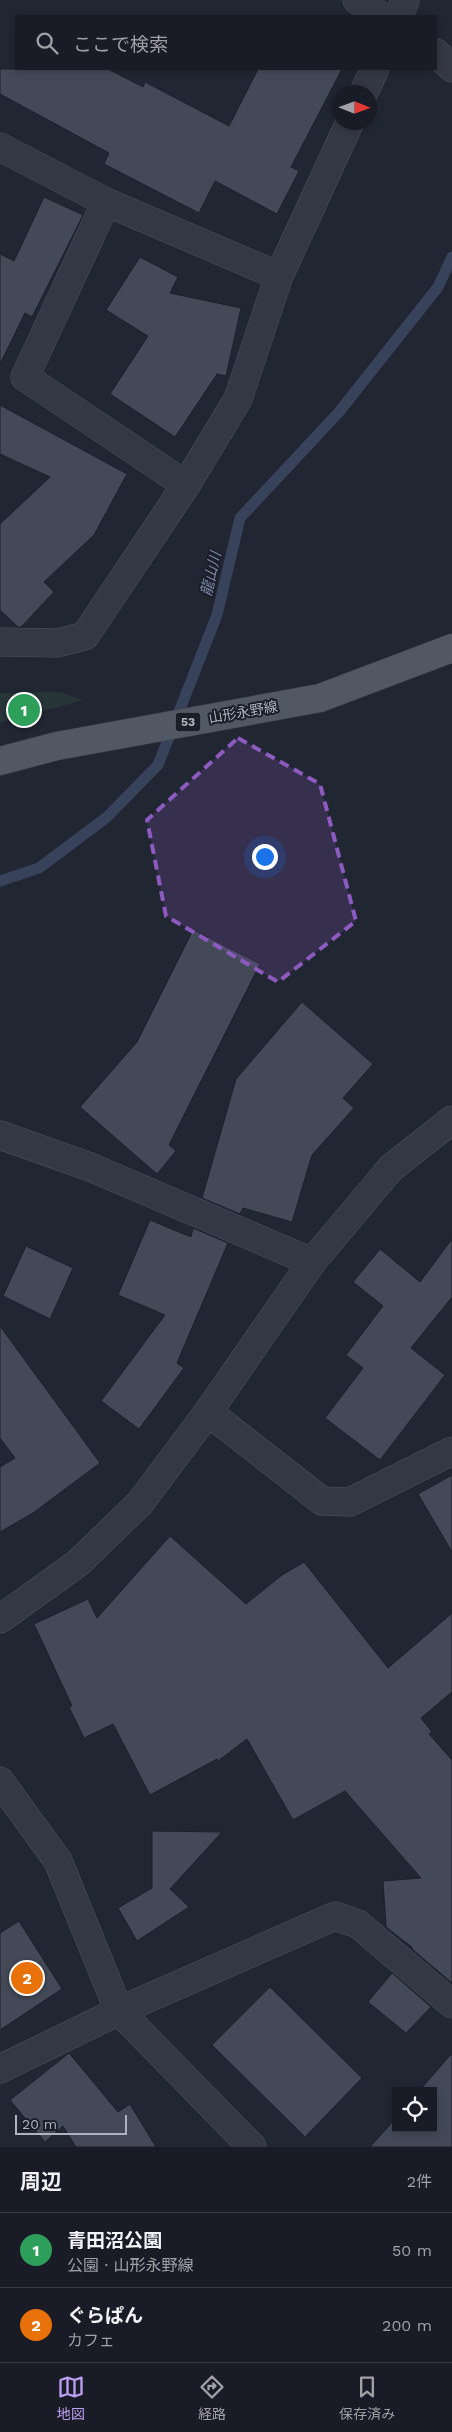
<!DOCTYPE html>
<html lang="ja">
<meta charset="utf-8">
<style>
body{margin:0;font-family:"Work Sans","Noto Sans JP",sans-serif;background:#22252e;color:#f1f3f6}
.controls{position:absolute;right:15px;bottom:15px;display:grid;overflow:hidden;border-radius:0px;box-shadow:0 2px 8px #0003}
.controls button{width:45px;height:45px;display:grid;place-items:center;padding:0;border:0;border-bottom:1px solid #373a43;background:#191c26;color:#f1f3f6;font:25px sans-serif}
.compass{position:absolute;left:332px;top:85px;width:45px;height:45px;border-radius:50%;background:#191c26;box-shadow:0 2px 8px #0003;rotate:91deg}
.scale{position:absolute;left:15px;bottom:12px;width:112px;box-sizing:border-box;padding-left:5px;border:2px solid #aeb3c1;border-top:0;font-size:14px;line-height:18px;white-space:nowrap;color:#aeb3c1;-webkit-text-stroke:4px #1a1e28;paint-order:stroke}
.you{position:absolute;left:264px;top:856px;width:18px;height:18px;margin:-12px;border:4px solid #fff;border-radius:50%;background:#1a73e8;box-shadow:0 0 0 8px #1a73e833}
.badge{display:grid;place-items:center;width:32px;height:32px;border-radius:50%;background:#bca0f2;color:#fff;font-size:16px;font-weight:700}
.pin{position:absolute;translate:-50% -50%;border:2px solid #fff;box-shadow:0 1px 5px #0006}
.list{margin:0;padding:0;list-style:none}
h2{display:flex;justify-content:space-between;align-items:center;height:65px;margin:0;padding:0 20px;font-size:21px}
h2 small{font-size:16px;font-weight:400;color:#9fa1a7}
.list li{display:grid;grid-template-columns:32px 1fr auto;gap:15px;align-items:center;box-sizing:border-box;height:75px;padding:0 20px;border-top:1px solid #373a43}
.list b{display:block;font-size:19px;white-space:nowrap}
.list p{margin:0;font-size:16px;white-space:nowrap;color:#9fa1a7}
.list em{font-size:16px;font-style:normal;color:#9fa1a7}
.icon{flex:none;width:28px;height:28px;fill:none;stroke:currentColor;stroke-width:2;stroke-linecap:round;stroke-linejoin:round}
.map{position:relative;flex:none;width:452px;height:2147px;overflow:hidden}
.search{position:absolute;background:#191c26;box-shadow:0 2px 8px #0003;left:15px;right:15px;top:15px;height:55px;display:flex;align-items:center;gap:12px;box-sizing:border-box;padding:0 18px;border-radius:0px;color:#9fa1a7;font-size:19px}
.sheet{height:215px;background:#191c26}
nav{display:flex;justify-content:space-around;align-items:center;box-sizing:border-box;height:70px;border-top:1px solid #373a43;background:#191c26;font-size:14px;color:#9fa1a7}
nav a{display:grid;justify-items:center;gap:2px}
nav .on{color:#bca0f2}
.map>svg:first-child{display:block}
.green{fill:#273538}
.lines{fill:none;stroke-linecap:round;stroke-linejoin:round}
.stream{stroke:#38425b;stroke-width:11}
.building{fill:#434957;stroke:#1c202a}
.minor-casing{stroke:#4f535f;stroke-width:29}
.major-casing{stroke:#3e424d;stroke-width:29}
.minor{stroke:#343844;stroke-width:28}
.major{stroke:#525764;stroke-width:28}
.marked{fill:#8d5bc0;fill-opacity:0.2;stroke:#8d5bc0;stroke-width:4;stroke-dasharray:10 6;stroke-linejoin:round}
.labels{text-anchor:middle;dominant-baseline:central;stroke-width:4;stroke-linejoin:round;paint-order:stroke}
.shield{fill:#1a1e28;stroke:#828693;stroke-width:1}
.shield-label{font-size:12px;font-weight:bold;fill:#aeb3c1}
.street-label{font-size:14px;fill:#aeb3c1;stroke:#1a1e28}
.water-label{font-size:15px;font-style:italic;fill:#7a86a6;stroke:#1a1e28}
</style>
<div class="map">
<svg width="452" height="2147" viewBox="0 0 452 2147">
<rect width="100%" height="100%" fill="#212633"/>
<path class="green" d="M59,692L83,700L0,723V693Z"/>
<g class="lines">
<path class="stream" d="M0,881L39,868L107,817L158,765L217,615L240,518L339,412L438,287L452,257"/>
</g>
<path class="building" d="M0,69H108L143,87L145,82L229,126L258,69H342L291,167L299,171L277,214L215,181L199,213L104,164L109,153L0,94Z
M44,197L83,215L32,317L25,313L0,364V254L14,261Z
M140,257L178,277L170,293L241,308L226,376L217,374L175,437L110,394L148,336L106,310Z
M0,405L127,474L94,535L44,582L54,592L21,627H18L0,610V524L50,477L0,454Z
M193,930L260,964L169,1145L176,1151L157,1174L80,1107L137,1042Z
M302,1002L373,1064L343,1098L354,1108L312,1155L292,1222L243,1208L240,1214L202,1198L236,1079Z
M150,1220L191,1237L193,1228L228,1243L177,1363L184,1368L139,1429L101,1401L165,1315L118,1295Z
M452,1239V1297L411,1348L445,1375L380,1460L325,1418L363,1368L346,1355L383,1306L353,1282L380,1249L420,1282Z
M26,1246L73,1268L50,1319L3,1296Z
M0,1326L100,1463L33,1513L0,1532V1467L15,1458L0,1438Z
M452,1475V1552L418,1494Z
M170,1536L246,1604L282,1575L304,1562L388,1668L452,1613V1692L421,1718L432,1732L429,1734L452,1760V1983L412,1949L413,1948L386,1927L383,1881L421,1878L345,1791L293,1820L247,1739L218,1761L217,1759L150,1795L113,1724L84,1738L69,1707L72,1706L34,1624L88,1599L97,1618Z
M152,1831L222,1832L170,1889L189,1907L137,1941L118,1908L152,1888Z
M19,1921L62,1989L0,2030V1933Z
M392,1973L431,2007L406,2033L368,2002Z
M270,1987L362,2078L305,2137L212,2045Z
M69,2053L118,2112L130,2104L156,2147H76L63,2126L45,2142L10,2100Z
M452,2053V2147H370L396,2118V2128H433V2091H419Z"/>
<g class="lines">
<g class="minor-casing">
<path id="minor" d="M357,0L381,16
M399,16L405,0
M436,53L452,68
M364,92L375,69
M0,147L106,202L279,276L350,122
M106,202L25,377L186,485
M0,642L57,643L85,636L186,485L238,399L279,276
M0,1135L90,1167L312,1262
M208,1412L322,1501L350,1502L452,1451
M0,1619L78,1563L140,1503L208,1412L312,1262L391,1168L452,1120
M0,1781L58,1861L119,2011L252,2147
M0,2069L119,2011L335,1916L358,1924L452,2004"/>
</g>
<g class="major-casing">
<path id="major" d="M0,761L57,746L320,698L452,648"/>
</g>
<use href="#minor" class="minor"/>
<use href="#major" class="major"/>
</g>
<path class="marked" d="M238,738L320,784L356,921L278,982L166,916L147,820Z"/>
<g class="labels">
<rect class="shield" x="175.5" y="712.5" width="25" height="19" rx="4"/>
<g class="shield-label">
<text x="188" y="722">53</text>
</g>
<g class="street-label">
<text transform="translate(243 712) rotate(-10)">山形永野線</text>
</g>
<g class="water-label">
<text transform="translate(211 574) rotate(-77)">龍山川</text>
</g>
</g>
</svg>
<div class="controls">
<button><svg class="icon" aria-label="locate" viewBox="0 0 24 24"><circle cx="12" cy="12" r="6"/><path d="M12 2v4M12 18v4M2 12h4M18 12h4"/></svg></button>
</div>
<svg class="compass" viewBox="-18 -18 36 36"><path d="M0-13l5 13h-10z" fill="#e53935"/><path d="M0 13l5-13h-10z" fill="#9fa1a7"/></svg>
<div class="scale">20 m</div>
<div class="you"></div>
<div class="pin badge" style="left:24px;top:710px;background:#2e9e5b">1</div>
<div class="pin badge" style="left:27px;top:1978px;background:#e8710a">2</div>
<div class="search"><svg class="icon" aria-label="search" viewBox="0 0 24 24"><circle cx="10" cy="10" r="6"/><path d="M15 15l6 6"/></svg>ここで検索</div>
</div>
<section class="sheet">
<h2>周辺<small>2件</small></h2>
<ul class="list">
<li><span class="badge" style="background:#2e9e5b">1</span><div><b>青田沼公園</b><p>公園 · 山形永野線</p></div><em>50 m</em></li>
<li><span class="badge" style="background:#e8710a">2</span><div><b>ぐらぱん</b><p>カフェ</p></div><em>200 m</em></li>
</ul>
</section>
<nav>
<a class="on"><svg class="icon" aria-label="map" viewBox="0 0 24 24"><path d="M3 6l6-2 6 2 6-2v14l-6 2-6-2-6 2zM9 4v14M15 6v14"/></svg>地図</a>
<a><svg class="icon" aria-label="directions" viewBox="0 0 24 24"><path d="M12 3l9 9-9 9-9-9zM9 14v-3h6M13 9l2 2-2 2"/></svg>経路</a>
<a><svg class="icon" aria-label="saved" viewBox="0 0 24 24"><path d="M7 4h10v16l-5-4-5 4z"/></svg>保存済み</a>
</nav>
